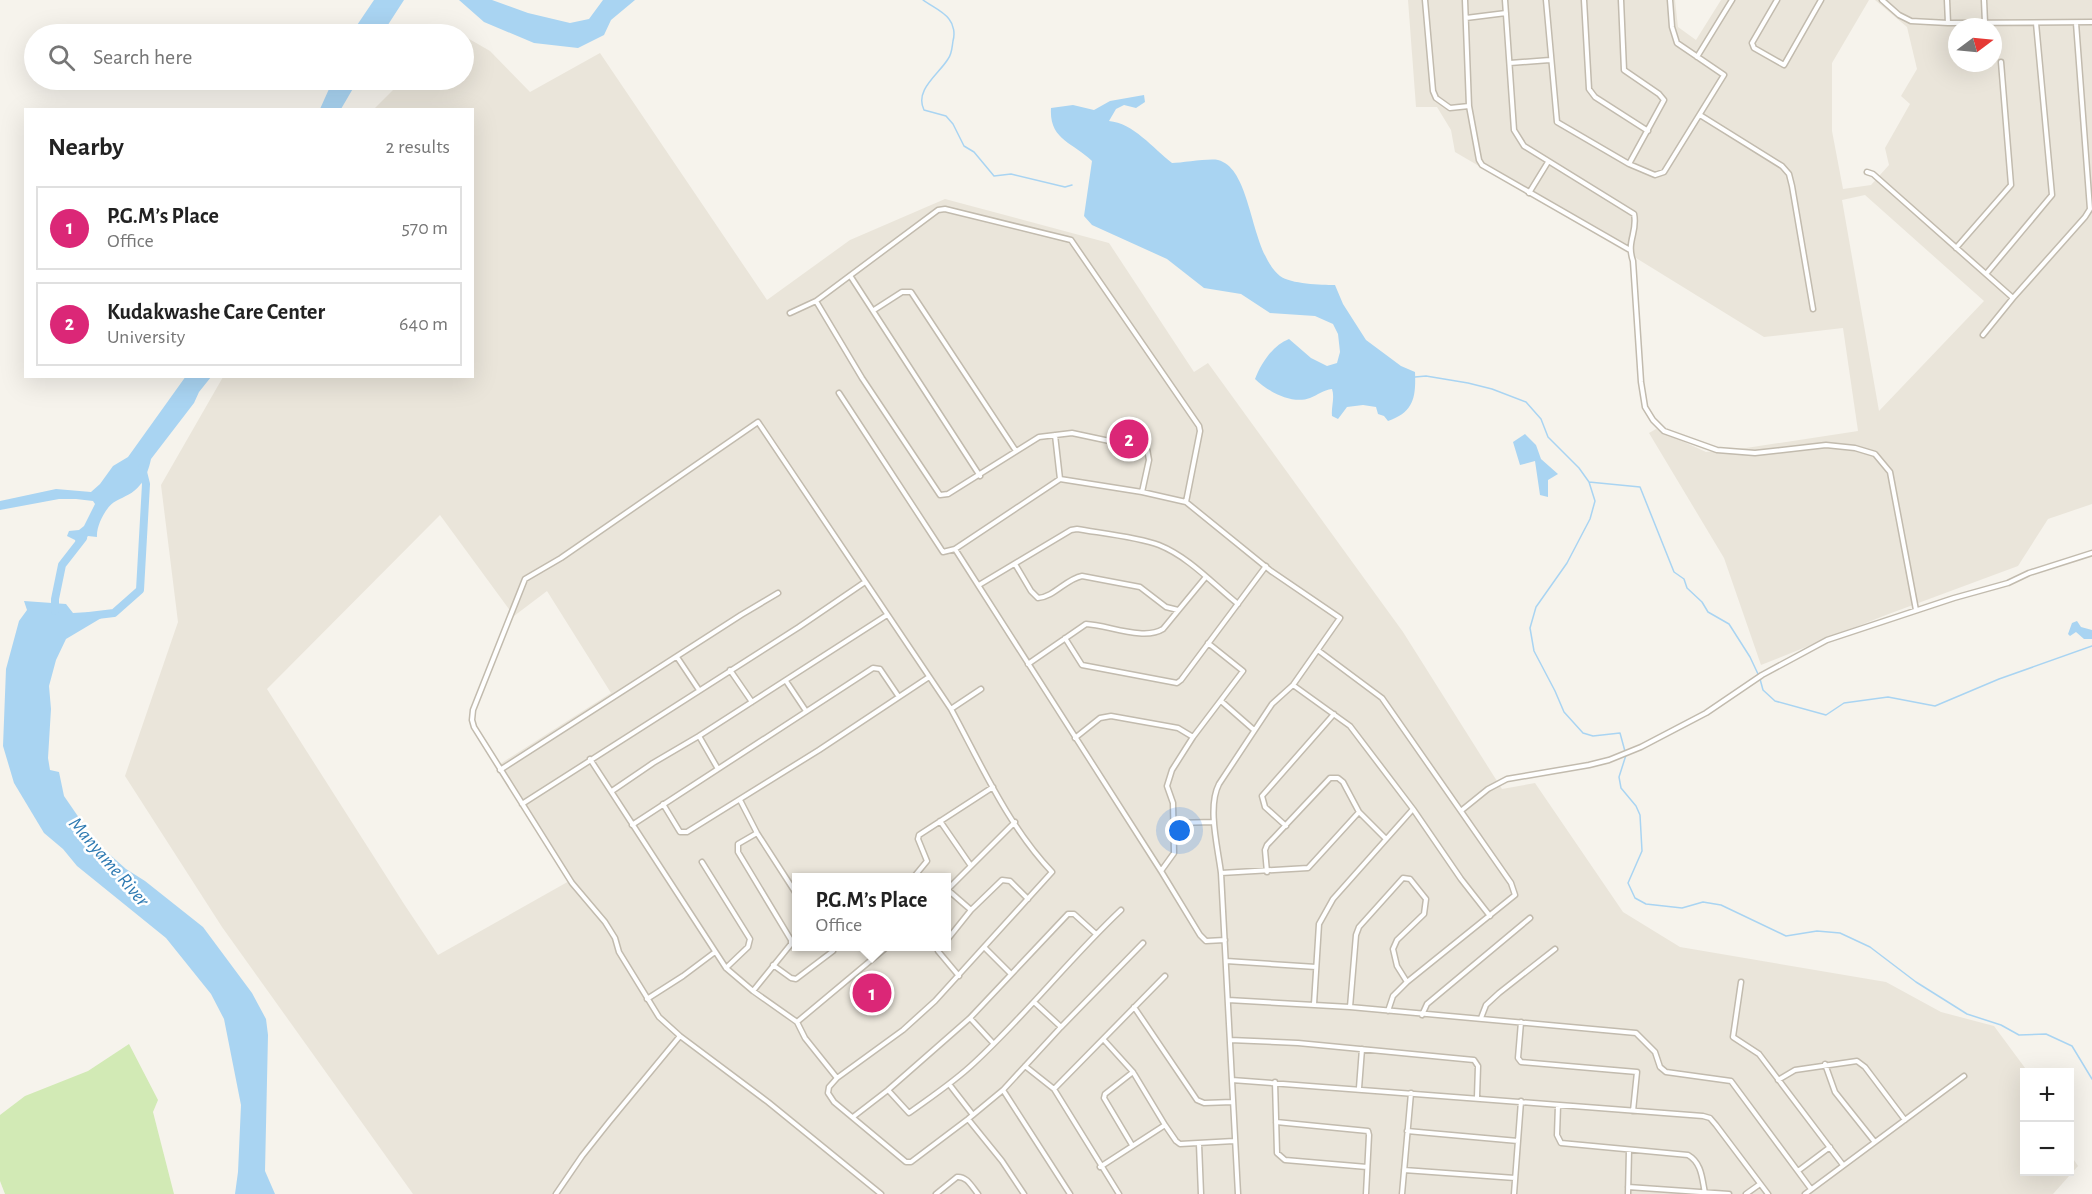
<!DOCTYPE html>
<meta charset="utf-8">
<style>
body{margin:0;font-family:"Alegreya Sans",sans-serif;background:#f2f2f2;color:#222}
.controls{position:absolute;right:18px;bottom:18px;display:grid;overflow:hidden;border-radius:0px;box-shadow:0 6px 24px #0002}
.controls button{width:54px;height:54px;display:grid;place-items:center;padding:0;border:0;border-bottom:2px solid #e0e0e0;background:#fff;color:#222;font:30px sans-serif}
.compass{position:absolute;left:1948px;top:18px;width:54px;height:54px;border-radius:50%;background:#fff;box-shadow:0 6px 24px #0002;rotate:74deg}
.you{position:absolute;left:1180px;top:831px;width:21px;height:21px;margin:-15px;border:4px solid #fff;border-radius:50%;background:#1a73e8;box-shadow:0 0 0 9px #1a73e833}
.badge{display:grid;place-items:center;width:39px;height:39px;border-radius:50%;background:#db2777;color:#fff;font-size:20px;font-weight:700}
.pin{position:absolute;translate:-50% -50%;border:3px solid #fff;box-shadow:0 2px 6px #0006}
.popup{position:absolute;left:792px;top:873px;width:159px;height:78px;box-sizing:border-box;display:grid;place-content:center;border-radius:0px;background:#fff;filter:drop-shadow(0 2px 4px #0005);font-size:20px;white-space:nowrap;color:#767676}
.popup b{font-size:22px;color:#222}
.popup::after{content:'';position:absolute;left:50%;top:100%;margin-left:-12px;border:12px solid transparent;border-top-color:#fff}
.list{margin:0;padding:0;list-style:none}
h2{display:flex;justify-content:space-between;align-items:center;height:78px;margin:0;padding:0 24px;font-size:26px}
h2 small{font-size:20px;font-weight:400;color:#767676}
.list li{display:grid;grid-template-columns:39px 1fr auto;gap:18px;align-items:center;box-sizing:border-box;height:84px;margin:0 12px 12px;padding:0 12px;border:2px solid #e0e0e0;border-radius:0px}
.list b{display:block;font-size:22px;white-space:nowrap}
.list p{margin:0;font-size:20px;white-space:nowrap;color:#767676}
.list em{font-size:20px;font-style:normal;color:#767676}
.icon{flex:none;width:33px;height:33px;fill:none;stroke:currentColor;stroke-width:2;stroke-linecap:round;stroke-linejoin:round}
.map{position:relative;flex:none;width:2092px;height:1194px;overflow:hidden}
.search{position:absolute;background:#fff;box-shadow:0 6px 24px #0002;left:24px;top:24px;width:450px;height:66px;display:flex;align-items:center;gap:15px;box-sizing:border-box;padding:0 21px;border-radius:33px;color:#767676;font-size:22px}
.panel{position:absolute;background:#fff;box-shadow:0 6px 24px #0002;left:24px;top:108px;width:450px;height:270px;border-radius:0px}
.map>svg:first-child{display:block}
.residential{fill:#eae5da;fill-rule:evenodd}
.green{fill:#d2eab5}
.water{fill:#a9d4f2}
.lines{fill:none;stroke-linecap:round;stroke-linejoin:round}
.stream{stroke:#a9d4f2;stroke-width:1.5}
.river{stroke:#a9d4f2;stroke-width:8}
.street-casing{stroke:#c2bbae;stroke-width:7}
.street{stroke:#fff;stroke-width:4}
.labels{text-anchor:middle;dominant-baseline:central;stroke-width:5;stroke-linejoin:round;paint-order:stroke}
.water-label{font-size:20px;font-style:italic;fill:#2e7ab2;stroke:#fff}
</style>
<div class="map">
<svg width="2092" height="1194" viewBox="0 0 2092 1194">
<rect width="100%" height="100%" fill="#f6f3ec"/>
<path class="residential" d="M1408,0H1675L1678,27L1696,40L1721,0H1869L1832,63V131L1843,189L1871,185L1889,165L1885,148L1910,104L1901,96L1917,69L1907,27L1875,0H2092V504L2048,519L2018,566L1886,615L1761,665L1724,558L1649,433L1656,429L1706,452L1746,448L1858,431L1843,328L1764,337L1636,258L1455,152L1451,130L1437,107H1416ZM1957,27H1993V63H1957ZM1865,195L1984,301L1879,411L1842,200Z
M464,36L490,51L530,92L600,53L767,300L850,240L945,199L1109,243L1194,372L1208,363L1403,632L1502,789L1535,783L1623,912L1680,947L1886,982L1941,1012L1994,1026L2028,1072H2024V1172H2070V1154L2078,1166L2053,1194H413L222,927L125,776L178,622L161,485L223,377L472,376V110L374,109L403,80H464ZM440,515L514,616L547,591L611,693L500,764L571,880L438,955L404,904L267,689ZM797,878H947V946H797Z"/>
<path class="green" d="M129,1044L158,1100L153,1112L174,1194H5L0,1181V1115L25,1096L88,1071Z"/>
<path class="water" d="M374,0H404L382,34H351Z
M459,0H492L528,13L570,23L589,19L603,0H635L611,20L604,35L578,48L534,43L484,22Z
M333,80H358L341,109H320Z
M1144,95L1145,102L1136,108L1124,105L1116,109L1109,121C1133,123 1153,148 1172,163C1182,163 1209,158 1218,160C1253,169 1249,251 1280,276C1291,284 1321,285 1335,285L1343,304L1366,340L1401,366L1415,372C1416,397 1414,412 1388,421L1384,416L1378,414L1376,407L1363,405L1347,407L1338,419L1332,416C1331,407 1335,398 1332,389C1323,390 1318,395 1310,398C1292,405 1267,391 1255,379C1261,363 1273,345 1289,339L1311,358L1327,366L1337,363L1340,352L1338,334L1333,324L1315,316L1270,313L1241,294L1204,288L1167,259L1092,225L1084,216L1092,161C1073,142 1049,140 1051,108L1073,105L1094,110L1110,101Z
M186,376L211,377L199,392L194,403L151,459C149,468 146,478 140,485C133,494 125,496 116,501C106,506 96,526 97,537L88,536L80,546L77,545L75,540L67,536L69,531L79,530L84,526L95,504L93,501L76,499H59L0,510V501L56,489L91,492L100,484L113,466L128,457Z
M1525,434L1536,445L1541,459L1558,474L1548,480V497L1540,495L1535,461L1520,465L1513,442Z
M24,601L66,604L73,613L89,612L103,617L66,639L56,660L49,686L51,709L48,758L50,770L59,772L64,796L86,828L89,836L126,869L145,881L203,927L252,993L266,1019L268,1035L265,1171L275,1194H235L238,1172L241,1105L224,1019L211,994L166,938L77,866L63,849L44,833L14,783L3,746L6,669L19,621L27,610Z
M2077,621L2081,627L2092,630V639H2084L2076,632L2070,636L2068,634L2072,623Z"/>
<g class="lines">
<path class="stream" d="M923,0C931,6 943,11 949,19C954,25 955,34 953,41C952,47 952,54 948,59C939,74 914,90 924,110L946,116L953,124L964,146L974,152L994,176L1011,174L1065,187L1072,185
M1415,377L1426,376L1468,383L1492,389L1526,402L1541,419L1548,437L1579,468L1589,482L1595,501L1590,519L1567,563L1536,607L1530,628L1534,651L1555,691L1564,712L1583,733L1593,736L1620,733L1626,755L1619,777L1621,788L1636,806L1640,815L1642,851L1628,883L1635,898L1646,904L1682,908L1703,902L1721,905L1786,936L1817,931L1840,933L1870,947L1916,982L1967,1014L2001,1025L2019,1035L2046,1034L2072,1046L2092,1079
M1589,482L1640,487L1674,572L1684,579L1687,588L1702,602L1708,612L1729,624L1750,657L1758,674
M1760,679L1763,690L1775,701L1826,715L1844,703L1888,697L1935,706L1999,679L2092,646"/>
<path class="river" d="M55,611V599L62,565L83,538
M89,616L114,613L140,590L146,484L142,468"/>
<g class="street-casing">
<path id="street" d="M1425,0L1433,91L1436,98L1450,108L1469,106
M1465,0L1469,106L1479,160L1482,165L1630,250
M1505,0L1514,130L1524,146L1634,214C1638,232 1626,241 1633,261L1641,382L1645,407L1653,420L1664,431L1717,450L1755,453L1826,445L1855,448L1875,454L1890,472L1916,610
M1546,0L1557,122L1629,164L1655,175L1664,172L1724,75L1677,43L1672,27L1670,0
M1584,0L1589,89L1595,97L1648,131
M1621,0L1624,70L1659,94L1664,100L1629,164
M1777,0L1752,43L1754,48L1784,65L1821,0
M1882,0L1899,15L1911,21L1948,23L2092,22
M1947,0L1948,23
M1984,0L1985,23
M1466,18L1506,13
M1697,57L1732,0
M1510,63L1550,60
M1700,115L1782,166L1789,174L1792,186L1813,309
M1867,172L1873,174L2013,298
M1529,193L1548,162
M1956,248L2011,185L2001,62
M1986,274L2052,195L2036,23
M851,277L980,476
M816,301L938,210L945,209L1071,240L1199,426L1200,431L1186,502
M874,310L902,292H911L1016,451
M790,313L816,301L862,378L940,495L948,494L1039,437L1072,433L1147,449L1149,460L1142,492
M1983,335L2013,298L2085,217L2090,209L2076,23
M839,393L943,552L955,549L1060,479L1142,492L1186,502L1271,571L1340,618L1293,685L1272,704L1219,784C1207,807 1218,848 1221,873L1238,1194
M1055,435L1060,479
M955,549L1161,871L1200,935L1206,941L1225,940
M1015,564L1031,591L1038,598C1054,597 1066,579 1082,576L1140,587L1166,607L1178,610
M979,585L1071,530L1077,529C1100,533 1138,537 1159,545C1189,557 1213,584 1238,604
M1065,638L1082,665L1177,683L1181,680L1266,566
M1319,651L1382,698L1511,883L1515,895L1407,982L1393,996L1388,1011
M677,657L699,690
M1028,664L1086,624C1108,625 1144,641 1163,629L1205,578
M730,670L752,702
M786,681L806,711
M1293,685L1350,726L1413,809L1461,879L1490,916
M1221,701L1254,730
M951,709C981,764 1008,826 1052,872L935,1001L903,1030L837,1078L829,1087L828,1093L834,1102L906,1162H911L968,1119L1003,1090L1061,1027L1034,1002
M699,736L718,769
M1075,738L1100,718L1111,716L1178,728L1193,737
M590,759L726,968L753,991L797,1022L805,1038L837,1078
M500,770L741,615L778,593
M612,791L653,763L699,736L887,615
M740,800L757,833L797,895
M522,804L799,627L865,582
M663,804L680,832H687L819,750L929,677
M1462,810L1488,789L1507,779L1589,765L1609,760L1641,747L1706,713L1762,675L1827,640L1954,598L2008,583L2029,573L2092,553
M940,821L971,866
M1174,823L1214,822
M632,825L873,668L880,669L899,697
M1286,826L1265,807L1262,796L1334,714
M702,862L750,939L748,947L726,968
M1161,871L1174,853L1173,803L1167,786L1172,770L1193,737L1243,671L1208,643
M1267,872L1265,850L1267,845L1330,778H1338L1343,782L1359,812L1385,838
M1221,873L1308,868L1359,812
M913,878L927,861L918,839L919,835L993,787
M947,890L1015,822
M948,890L971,910
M947,940L971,910L1002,880L1010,881L1028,899
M941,946L938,951L959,976
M984,947L1010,973
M1226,961L1316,967
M773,965L791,978L796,979L833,951L830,946
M1741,982L1733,1037L1759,1054L1843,1165
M753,991L791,944V940L738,852V844L757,833
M647,999L683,976L715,952
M1228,1000L1350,1007L1636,1033L1655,1052L1660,1067L1666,1072L1731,1081L1811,1189
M1314,1004L1319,924L1333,899L1413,809
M1134,1007L1197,1100L1204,1103L1233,1102
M1350,1007L1356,935L1359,927L1403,878L1410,879L1426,899L1424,914L1397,940L1393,949L1397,966L1407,982
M1422,1015L1427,1004L1530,918
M970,1018L993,1043
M1481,1018L1486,1005L1499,993L1555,949
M797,1022L888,946
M1521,1022L1518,1058L1521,1062L1637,1072L1633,1111
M1061,1027L1143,943
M1230,1040L1298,1043L1474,1060L1478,1066L1477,1097
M1825,1064L1835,1092L1874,1141
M1025,1066L1054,1089L1119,1194
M1232,1080L1703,1116L1710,1118L1716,1125L1768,1194
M1778,1080L1795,1070L1857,1061L1865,1067L1905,1120
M1275,1082L1277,1153L1285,1160L1367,1167
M949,1084L973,1115
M1359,1088L1362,1049
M1054,1089L1165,976
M888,1090L909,1113C931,1097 954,1082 974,1063C1026,1015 1070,958 1121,910
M1003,1090L1070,1194
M1558,1105L1557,1135L1561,1143L1688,1155C1702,1163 1702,1179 1705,1193
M853,1117L888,1090L970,1018L1068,914H1074L1096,934
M968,1119L1002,1161L1024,1194
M1276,1122L1368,1131L1369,1135L1366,1194
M1165,1125L1176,1141L1180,1144L1234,1141
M1407,1131L1518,1141
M1199,1144L1201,1194
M1132,1145L1104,1098L1105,1094L1133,1072
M1100,1167L1165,1125L1133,1072L1104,1040
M1404,1170L1515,1178
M1798,1171L1830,1147
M1628,1187L1729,1194
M556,1194L582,1156L609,1122L680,1036
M881,1194L768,1102L680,1036L659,1017L619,952L615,938L605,922L572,883L474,727L472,720L473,710L525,579L561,558L758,422L951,709L981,689
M936,1194L957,1177C967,1176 972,1187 978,1194
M1402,1194L1411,1093
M1514,1194L1521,1101
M1628,1194L1629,1150
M1746,1194L1760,1184
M1805,1194L1964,1076"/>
</g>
<use href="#street" class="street"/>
</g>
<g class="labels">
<g class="water-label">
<text transform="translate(109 862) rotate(49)">Manyame River</text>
</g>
</g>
</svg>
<div class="controls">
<button>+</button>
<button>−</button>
</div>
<svg class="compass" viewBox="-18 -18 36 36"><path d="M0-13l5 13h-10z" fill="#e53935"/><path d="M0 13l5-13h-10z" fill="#767676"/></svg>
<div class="you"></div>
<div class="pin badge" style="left:872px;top:993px">1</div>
<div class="popup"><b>P.G.M’s Place</b>Office</div>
<div class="pin badge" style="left:1129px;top:439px">2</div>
<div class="search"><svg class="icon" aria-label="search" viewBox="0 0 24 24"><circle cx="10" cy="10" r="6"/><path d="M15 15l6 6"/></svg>Search here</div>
<section class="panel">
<h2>Nearby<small>2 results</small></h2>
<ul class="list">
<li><span class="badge">1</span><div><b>P.G.M’s Place</b><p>Office</p></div><em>570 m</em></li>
<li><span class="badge">2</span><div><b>Kudakwashe Care Center</b><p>University</p></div><em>640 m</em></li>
</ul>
</section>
</div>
